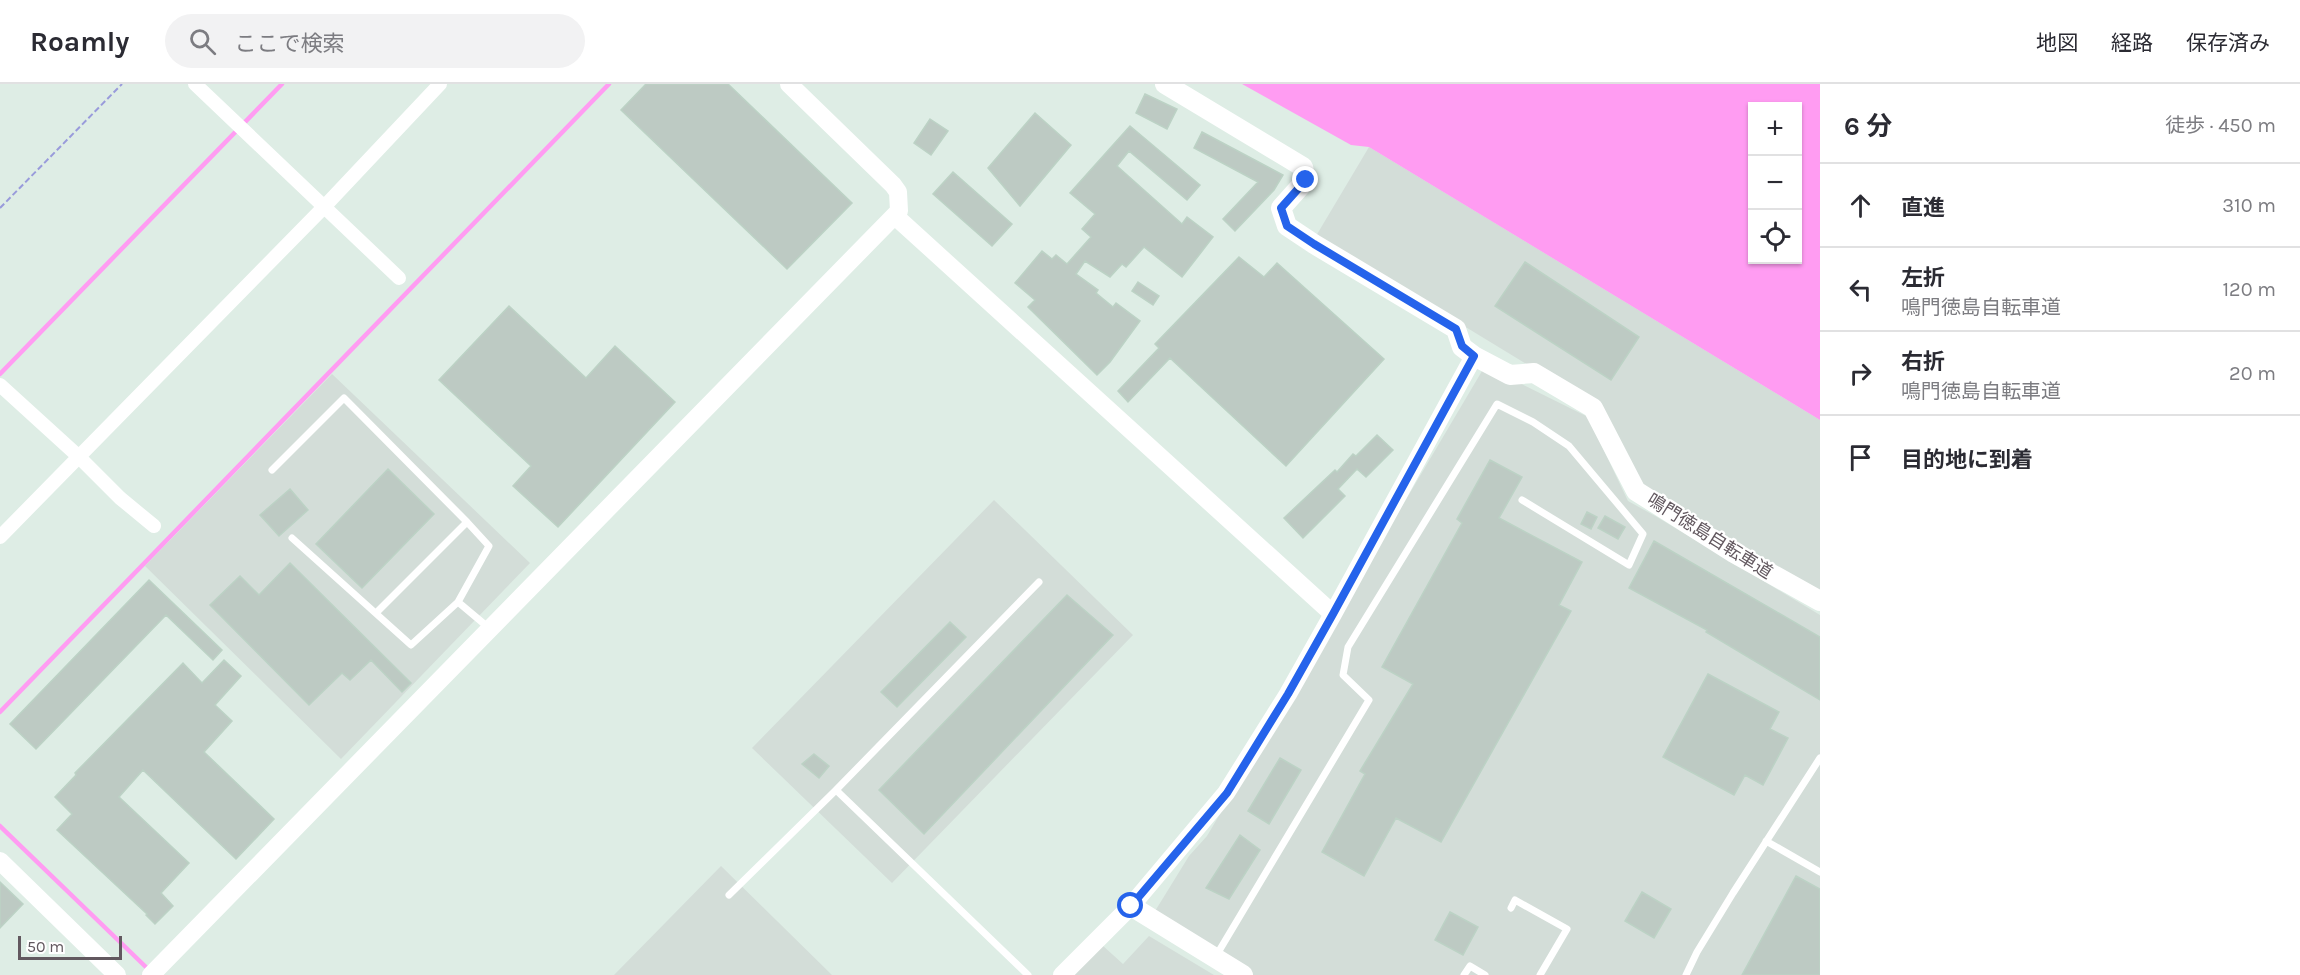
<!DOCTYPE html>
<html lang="ja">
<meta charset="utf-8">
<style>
body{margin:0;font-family:Karla,"Noto Sans JP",sans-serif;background:#f2f2f3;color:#2b2b33}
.controls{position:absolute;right:18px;top:18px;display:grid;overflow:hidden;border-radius:0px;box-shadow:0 2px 4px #0004}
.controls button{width:54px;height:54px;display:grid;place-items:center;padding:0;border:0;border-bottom:2px solid #e1e1e2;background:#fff;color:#2b2b33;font:30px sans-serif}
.scale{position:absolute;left:18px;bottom:15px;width:104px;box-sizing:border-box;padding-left:6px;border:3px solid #62585f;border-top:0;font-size:16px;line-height:21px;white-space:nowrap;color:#62585f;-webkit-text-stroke:4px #fff;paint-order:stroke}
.stop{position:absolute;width:18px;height:18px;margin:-14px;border:4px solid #2563eb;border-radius:50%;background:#fff}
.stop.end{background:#2563eb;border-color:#fff;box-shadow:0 2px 6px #0008}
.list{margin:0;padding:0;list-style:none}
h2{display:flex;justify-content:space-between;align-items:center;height:78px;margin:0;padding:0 24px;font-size:26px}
h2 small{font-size:20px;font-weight:400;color:#7c7c81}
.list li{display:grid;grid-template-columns:39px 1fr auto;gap:18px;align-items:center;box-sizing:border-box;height:84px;padding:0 24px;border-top:2px solid #e1e1e2}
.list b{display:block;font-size:22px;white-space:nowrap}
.list p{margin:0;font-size:20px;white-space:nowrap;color:#7c7c81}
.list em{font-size:20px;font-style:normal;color:#7c7c81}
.icon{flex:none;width:33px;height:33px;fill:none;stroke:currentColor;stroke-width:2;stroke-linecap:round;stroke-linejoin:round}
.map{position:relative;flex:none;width:1820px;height:891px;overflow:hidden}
header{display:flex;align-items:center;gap:36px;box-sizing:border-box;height:84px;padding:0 30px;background:#fff;border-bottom:2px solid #e1e1e2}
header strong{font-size:28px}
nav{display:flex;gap:33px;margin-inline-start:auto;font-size:21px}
.search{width:420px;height:54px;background:#f2f2f3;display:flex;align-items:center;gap:15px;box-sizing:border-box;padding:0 21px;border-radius:33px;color:#7c7c81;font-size:22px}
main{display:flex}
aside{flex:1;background:#fff}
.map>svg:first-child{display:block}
.industrial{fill:#d3ddd8}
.water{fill:#ff9cf2;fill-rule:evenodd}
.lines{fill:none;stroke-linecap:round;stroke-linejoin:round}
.stream{stroke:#ff9cf2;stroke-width:4.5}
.building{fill:#bdcac3;stroke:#bcd2c5;stroke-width:1.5}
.path{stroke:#999bdb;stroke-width:2;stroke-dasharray:6 3;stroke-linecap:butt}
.service{stroke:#fff;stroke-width:7}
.minor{stroke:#fff;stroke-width:14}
.tertiary{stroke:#fff;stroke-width:18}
.secondary{stroke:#fff;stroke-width:20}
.route{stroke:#2563eb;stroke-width:8}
.labels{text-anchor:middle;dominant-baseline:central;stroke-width:4.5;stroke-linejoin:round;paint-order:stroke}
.street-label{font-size:18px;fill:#62585f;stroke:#fff}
</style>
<header>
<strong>Roamly</strong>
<div class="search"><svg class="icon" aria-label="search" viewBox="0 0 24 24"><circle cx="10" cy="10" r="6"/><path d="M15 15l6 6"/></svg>ここで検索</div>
<nav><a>地図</a><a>経路</a><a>保存済み</a></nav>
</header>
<main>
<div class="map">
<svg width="1820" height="891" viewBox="0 0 1820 891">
<rect width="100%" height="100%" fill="#deede5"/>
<path class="industrial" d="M1369,63L1820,336V510L1642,404L1589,318L1316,152Z
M1485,282L1588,333L1628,417L1657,433L1820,531V891H1251L1152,832L1189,772L1207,752Z
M332,290L530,479L341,675L145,482Z
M994,416L1133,551L892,799L752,664Z
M721,782L832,891H614Z
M1149,852L1214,891H1073L1102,861L1123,880Z"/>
<path class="water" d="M1242,0H1820V336L1369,63L1351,61ZM1752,22H1798V176H1752Z"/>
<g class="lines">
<path class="stream" d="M0,290L282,0
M0,628L609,0
M0,742L149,886"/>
</g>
<path class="building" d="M646,0H728L852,119L787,185L621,26Z
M1145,10L1177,25L1167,45L1136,29Z
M1035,29L1071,61L1020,122L988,84Z
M930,35L948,47L931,71L914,59Z
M1130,42L1200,101L1187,116L1129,67L1117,82L1182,140L1187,133L1213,153L1182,193L1144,163L1126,183L1122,180L1110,193L1085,177L1076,190L1098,206L1096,209L1113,223L1116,219L1140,237L1110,278L1097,291L1028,223L1035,216L1015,199L1042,167L1052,175L1056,171L1067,180L1091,153L1082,145L1095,130L1070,109Z
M1202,48L1283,91L1274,106L1235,147L1223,135L1258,98L1194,64Z
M953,88L1012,140L992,162L933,110Z
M1239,173L1264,193L1277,179L1384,275L1286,382L1170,274L1128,318L1118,307L1159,264L1155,260Z
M1525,178L1639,253L1611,296L1495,222Z
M1138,198L1159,212L1153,221L1132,207Z
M509,222L586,294L615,262L675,318L558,443L513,402L531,382L439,296Z
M1377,351L1393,366L1366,393L1357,385L1338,405L1345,412L1303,454L1284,434L1335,386L1337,388L1353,370L1356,372Z
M1490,376L1522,393L1499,434L1582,478L1559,521L1571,527L1441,758L1396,734L1364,792L1322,768L1365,690L1360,687L1413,600L1382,583L1462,439L1457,435Z
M388,385L434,430L362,504L316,460Z
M290,405L308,426L279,452L260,431Z
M1587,428L1597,433L1591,445L1581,440Z
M1605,432L1625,443L1618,455L1598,444Z
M1654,457L1820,553V616L1706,548L1707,546L1629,504Z
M290,479L411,599L402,608L371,576L350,596L342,589L309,621L210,521L240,492L259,511Z
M149,496L222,566L213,576L166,531L36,665L10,640Z
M1067,511L1113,551L924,750L879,706Z
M950,538L966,553L897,623L881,608Z
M224,576L241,592L215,621L232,637L204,668L274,735L236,775L143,686L119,713L189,779L161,809L173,822L155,840L146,831L147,830L57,746L72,730L55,713L76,691L75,689L183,579L202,599Z
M1708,590L1779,628L1770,645L1788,654L1763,701L1745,691L1734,711L1663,673Z
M814,670L829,682L819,694L802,680Z
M1280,674L1301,686L1269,740L1248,727Z
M1240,751L1260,766L1229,815L1206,804Z
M1796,792L1820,805V891H1742Z
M0,798L23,820L0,844Z
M1642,808L1671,825L1654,854L1625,837Z
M1450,828L1478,843L1463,871L1435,856Z"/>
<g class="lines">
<path class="path" d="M0,124L122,0"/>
<path class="service" d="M272,386L344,314L467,438
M292,454L411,561L458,518L489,544
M376,529L467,438L489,462L458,518
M1766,757L1820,788
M729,811L836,706
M1511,824L1515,816L1567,845L1540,891
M1216,872L1369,616L1343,591L1348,563L1497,320L1533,338L1569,362L1643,450L1629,481L1522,416
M1028,891L836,706L1039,498
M1464,891L1470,882L1485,891
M1686,891L1697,868L1733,809L1820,674"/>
<path class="minor" d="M195,0L399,194
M0,301L78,372L120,414L154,442
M0,453L324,123L440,0"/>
<path class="tertiary" d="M895,132L1333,530
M0,777L117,891
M151,891L899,127L898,108L893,101L789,0
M1062,891L1131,822L1226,709L1288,610L1333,530L1474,272"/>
<path class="secondary" d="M1165,0L1303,83L1306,96L1281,124L1287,142L1314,160L1456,245L1462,263L1474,272L1510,291L1534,289L1593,324L1636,407L1734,469L1820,517
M1131,822L1243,891"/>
</g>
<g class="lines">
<path class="route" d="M1131,822L1227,709L1288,610L1333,530L1474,272L1462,262L1456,245L1314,160L1287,142L1281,124L1306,96"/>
</g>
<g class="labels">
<g class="street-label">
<text transform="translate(1710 452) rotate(32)">鳴門徳島自転車道</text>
</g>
</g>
</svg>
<div class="controls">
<button>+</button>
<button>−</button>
<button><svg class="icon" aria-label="locate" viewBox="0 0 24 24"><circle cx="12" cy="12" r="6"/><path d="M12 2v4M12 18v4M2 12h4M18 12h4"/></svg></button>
</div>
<div class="scale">50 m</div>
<div class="stop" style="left:1131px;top:822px"></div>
<div class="stop end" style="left:1306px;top:96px"></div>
</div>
<aside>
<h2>6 分<small>徒歩 · 450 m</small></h2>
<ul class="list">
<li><svg class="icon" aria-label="ahead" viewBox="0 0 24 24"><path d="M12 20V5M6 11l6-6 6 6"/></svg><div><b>直進</b></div><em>310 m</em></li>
<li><svg class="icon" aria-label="left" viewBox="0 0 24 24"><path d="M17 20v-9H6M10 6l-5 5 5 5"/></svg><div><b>左折</b><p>鳴門徳島自転車道</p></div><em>120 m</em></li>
<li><svg class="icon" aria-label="right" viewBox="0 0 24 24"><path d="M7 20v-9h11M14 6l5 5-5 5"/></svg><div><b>右折</b><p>鳴門徳島自転車道</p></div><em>20 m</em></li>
<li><svg class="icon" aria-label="arrive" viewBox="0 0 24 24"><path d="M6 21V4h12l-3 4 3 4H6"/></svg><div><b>目的地に到着</b></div></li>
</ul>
</aside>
</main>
